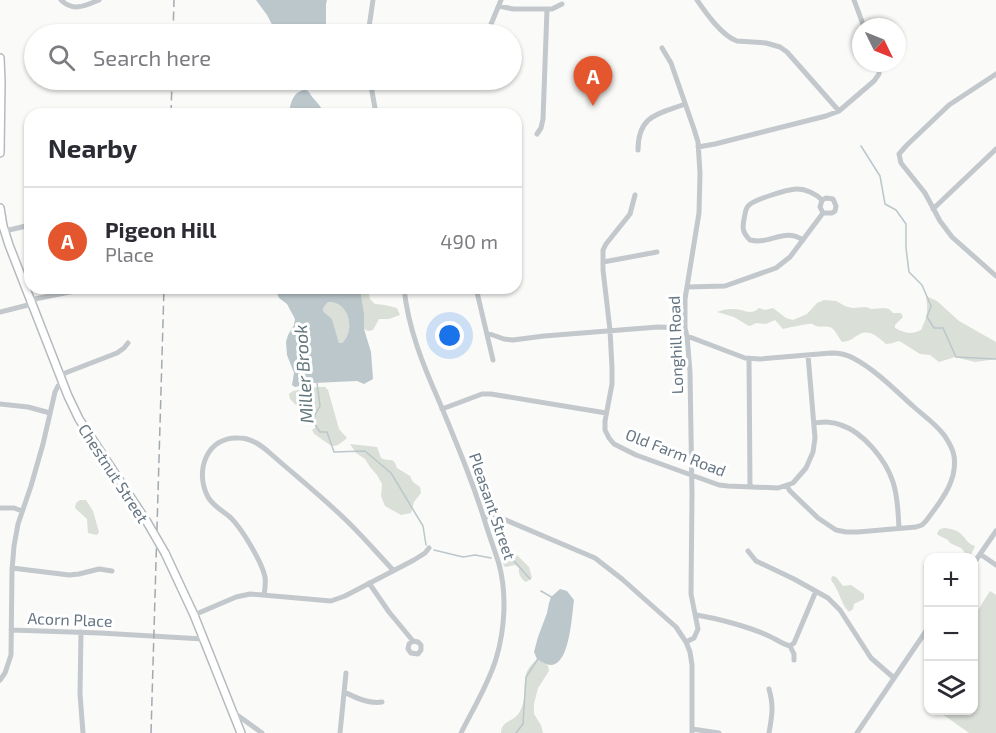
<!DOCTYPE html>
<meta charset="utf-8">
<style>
body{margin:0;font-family:"Exo 2",sans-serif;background:#f2f2f3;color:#2b2b33}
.controls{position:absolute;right:18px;bottom:18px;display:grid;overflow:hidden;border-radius:12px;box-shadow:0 2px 4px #0004}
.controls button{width:54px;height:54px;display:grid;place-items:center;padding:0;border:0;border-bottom:2px solid #e1e1e2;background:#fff;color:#2b2b33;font:30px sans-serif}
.compass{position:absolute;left:852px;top:18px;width:54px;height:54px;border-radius:50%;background:#fff;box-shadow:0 2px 4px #0004;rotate:133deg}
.you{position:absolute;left:450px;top:336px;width:21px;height:21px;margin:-15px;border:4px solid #fff;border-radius:50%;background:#1a73e8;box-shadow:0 0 0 9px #1a73e833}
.badge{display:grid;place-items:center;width:39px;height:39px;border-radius:50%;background:#e4572e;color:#fff;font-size:20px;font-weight:700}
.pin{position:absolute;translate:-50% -50px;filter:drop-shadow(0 2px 3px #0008)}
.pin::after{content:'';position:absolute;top:32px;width:21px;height:18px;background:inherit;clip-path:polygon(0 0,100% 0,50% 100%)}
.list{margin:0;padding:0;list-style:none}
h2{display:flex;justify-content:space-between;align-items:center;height:78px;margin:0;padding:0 24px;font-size:26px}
h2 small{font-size:20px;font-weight:400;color:#7c7c81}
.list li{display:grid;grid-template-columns:39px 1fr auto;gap:18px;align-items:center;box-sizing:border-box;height:108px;padding:0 24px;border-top:2px solid #e1e1e2}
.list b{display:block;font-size:22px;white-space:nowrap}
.list p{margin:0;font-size:20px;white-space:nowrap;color:#7c7c81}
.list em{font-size:20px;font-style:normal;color:#7c7c81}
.icon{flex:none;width:33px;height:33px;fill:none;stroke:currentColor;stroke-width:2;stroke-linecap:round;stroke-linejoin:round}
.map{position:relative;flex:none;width:996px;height:733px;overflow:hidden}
.search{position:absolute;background:#fff;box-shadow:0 2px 4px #0004;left:24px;top:24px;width:498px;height:66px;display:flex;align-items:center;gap:15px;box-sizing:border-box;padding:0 21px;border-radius:33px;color:#7c7c81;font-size:22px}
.panel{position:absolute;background:#fff;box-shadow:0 2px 4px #0004;left:24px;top:108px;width:498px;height:186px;border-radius:18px}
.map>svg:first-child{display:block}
.green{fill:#dadfd7}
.water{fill:#bbc7cb;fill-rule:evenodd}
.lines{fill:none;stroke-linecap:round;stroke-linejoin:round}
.stream{stroke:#bbc7cb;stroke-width:1.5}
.major-casing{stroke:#b5babe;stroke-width:10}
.minor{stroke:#c3c8cc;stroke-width:5}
.major{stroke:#fff;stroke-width:7}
.rail{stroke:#a2aab0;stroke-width:1.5;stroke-dasharray:9 4.5;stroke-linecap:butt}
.major-bridge-casing{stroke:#b5babe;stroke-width:10;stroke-linecap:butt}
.major-bridge{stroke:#fff;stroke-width:7}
.labels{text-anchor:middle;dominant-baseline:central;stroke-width:6;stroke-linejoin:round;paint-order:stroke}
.street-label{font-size:16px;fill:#657683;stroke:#fff}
.water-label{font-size:18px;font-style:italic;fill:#60757c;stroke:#fff}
</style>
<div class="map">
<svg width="996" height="733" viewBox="0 0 996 733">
<rect width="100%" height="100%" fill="#fafaf8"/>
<path class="green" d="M360,288H374L369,294L370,299L375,304L385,305L397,308L400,315L389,319H379L373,330L368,331L364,329V313Z
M926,296L937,301L959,321L996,342V359L975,362L955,357L939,362L930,355L920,354L901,342L898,341L893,343L886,344C879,338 870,329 860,334C852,338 852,341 842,342C839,338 837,334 834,330C830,324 822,328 816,326C815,326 813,324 812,324C810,323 788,328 783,329L775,320L766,324L756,323L750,326L747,325L734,317L717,312C724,309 733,308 741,310C749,312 752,314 759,308L765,310L773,308L786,318L793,320L807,314L817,303L824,300L836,301L845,306L852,308L866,307L871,309L884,308L889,309L893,313H901L903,317L895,325V328C904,333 911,335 921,330C928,315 928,312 926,296Z
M328,302C349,301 356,330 342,343H339L332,319L323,311V308Z
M317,387H325L328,390L339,429L347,438C333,450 333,447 320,438C313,432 317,438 312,430L316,427L314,424L302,418L299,408L290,399L289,394L293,391L302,389Z
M350,444L377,447L381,458C390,463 393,455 397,468L410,476L413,482L420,487L421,493L414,502L411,513L401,515L385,506L381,496L382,484L377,475L370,467L365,459L356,453Z
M80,500H86L93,511L99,532L97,535L88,533L87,519L75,508L76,503Z
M945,528C951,529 956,530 960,533C966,538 967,544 975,546L971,555H967L961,548L950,543L948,540L938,535L937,533L940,529Z
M499,546L511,549L529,567L532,578L526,582C521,579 518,574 519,568L515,565L506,567L504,566L498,548Z
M832,576L836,577L843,586L851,585L864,594V599L854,604L853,609L849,612C840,603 840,591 831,580Z
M990,591L996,595V733H969L938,711L974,710V616Z
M537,659L548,665L549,671L538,688L534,704V714L541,725L543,733H501C501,721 513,722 519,713C527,700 523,688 526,675C527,669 532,664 537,659Z"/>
<path class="water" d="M256,0H327L326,4V34H277L267,15Z
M305,90L309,92C313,100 321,104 324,114H289C290,104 293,91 305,90Z
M275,288H360L364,313V329L371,352L373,379L364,384L357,381L313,383L295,387L292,385L294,373L287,355L286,342L288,335L294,325L295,319L287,304L279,298ZM328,302C349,301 356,330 342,343H339L332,319L323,311V308Z
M560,589L567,591L574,600C572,614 570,658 555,664C549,667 542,662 537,659L534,652L538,637L547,613L549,603L551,597Z"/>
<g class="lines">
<path class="stream" d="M307,90L309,80
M861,146L880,176L885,204L896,210L906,224V248L909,272L922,285L931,306L927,317L934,328H943L956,357L996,359
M317,383L320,406L315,415L314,423L320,432H327L334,452L365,451L391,473L423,526L426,545
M434,550L463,557L475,555L491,558
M500,554L507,553L530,579
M541,591L553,598
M516,733L523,724L526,677L538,659"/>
<g class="major-casing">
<path id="major" d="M0,58L1,82L0,153
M0,208L3,226L9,245L68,396L79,419L147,522
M165,553L194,615L241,733"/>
</g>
<path class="minor" d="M61,0C73,12 85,6 99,0
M697,0C706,13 722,36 737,41L766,43L780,47L787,52L839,111
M854,0L864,27
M499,6L513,9H552L562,4
M368,34L373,0
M487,34L501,0
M662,48L671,63L694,129L698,142L700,173L699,213L685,299V328L687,336L690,372L692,494L691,594L698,629L694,638L686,642
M996,74L949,105L907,145L899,154L901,163L925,193L940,221L952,237L996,276
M370,80L376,114
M537,134L541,128L543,119L547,9
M698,147L715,144L826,116L839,111L874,81L879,74V63
M638,150C638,115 658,114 685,104
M635,195L630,214L606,244L603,250V270L610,330L612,368V384L605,421V430L609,438L614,444L636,455L719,485L728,486L778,488L793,483L806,468L813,452L815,438L808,355
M933,209L996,149
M5,231L30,225
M803,240C784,227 771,245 750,240C743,233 742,229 744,219C745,215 745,210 748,206C753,200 788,189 797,189C806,189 816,194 822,200
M603,262L657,252
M687,287L725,286L776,268L790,257L823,213H832L835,211L836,206L833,199L826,198L822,200L820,207L823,213
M404,288C408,328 423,365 439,401C456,442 473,482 486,525C490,538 495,551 499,564C507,594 505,629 496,659C488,685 473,709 461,733
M476,288L493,360
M404,292L434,288
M30,300L89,288
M0,312L32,304
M487,333L504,339L513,340L544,336L658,327L685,328
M687,336L745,358L760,359L831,353C839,353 846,354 853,358C876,370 895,390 914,407C924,416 936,424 944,435C948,441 953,448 954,456C958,481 940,502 926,521L922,525L916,527L858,532H846L836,530L818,518L790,491L787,486
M749,358L750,487
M60,375L117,353L124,348L128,343
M0,404L28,407L50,413
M442,409L482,394H491L606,413
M814,423C824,422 832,421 841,425C863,432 886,460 893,482C898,497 898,512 899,528
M0,508H14L22,511
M484,518L489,516L501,518L595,558L622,579L676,627L686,642L690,652L692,665V733
M748,551L756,561L794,579L828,598L840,610L871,658L894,678
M980,554L996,565
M974,563L996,531
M12,568L69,575L79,574L99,569L112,571
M369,583L389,612L413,641L418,642L421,645V650L418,654L411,653L408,649L409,644L413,641
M264,595C265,589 266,583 265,577C262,562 242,529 231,518C223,511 213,506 208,497C194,471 207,436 239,438C252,438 262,446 271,454C297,477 325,499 350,524C365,539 379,555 393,570
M194,615L236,597L250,594L331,601L345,596L414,560L425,553L429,548
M696,615C716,618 750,627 769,636C776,639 782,644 790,646L794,643L816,591
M11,630L100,633L203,639
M81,632L80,694L83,733
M790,646L794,654V660
M0,680L5,673L11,655L12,570L14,546L18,524L31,486L43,444L55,392L58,386L63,383
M344,692C357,698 368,704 382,702
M233,712L262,733
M692,729L719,733
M340,733L346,673
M769,733C772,715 774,707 769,689
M857,733L928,628"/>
<use href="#major" class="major"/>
<path class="rail" d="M173,34L174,0
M171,114L172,80
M151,733L164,288"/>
<g class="major-bridge-casing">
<path id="major-bridge" d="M147,522L165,553"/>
</g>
<use href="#major-bridge" class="major-bridge"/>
</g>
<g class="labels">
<g class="street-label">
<text transform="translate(675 345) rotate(-92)">Longhill Road</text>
<text transform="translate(676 452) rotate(21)">Old Farm Road</text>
<text transform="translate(114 473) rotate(57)">Chestnut Street</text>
<text transform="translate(493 506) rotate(71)">Pleasant Street</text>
<text transform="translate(70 619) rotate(2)">Acorn Place</text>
</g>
<g class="water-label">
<text transform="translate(303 374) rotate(-94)">Miller Brook</text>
</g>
</g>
</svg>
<div class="controls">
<button>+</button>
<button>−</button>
<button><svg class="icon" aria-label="layers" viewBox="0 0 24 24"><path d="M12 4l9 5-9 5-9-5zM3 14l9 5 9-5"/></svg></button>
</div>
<svg class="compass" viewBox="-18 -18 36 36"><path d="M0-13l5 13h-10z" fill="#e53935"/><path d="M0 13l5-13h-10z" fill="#7c7c81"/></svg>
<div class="you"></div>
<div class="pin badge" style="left:593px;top:106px">A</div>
<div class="search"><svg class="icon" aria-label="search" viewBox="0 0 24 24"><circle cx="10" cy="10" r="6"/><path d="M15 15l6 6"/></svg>Search here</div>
<section class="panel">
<h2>Nearby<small></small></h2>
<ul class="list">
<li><span class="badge">A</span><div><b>Pigeon Hill</b><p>Place</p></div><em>490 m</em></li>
</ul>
</section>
</div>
